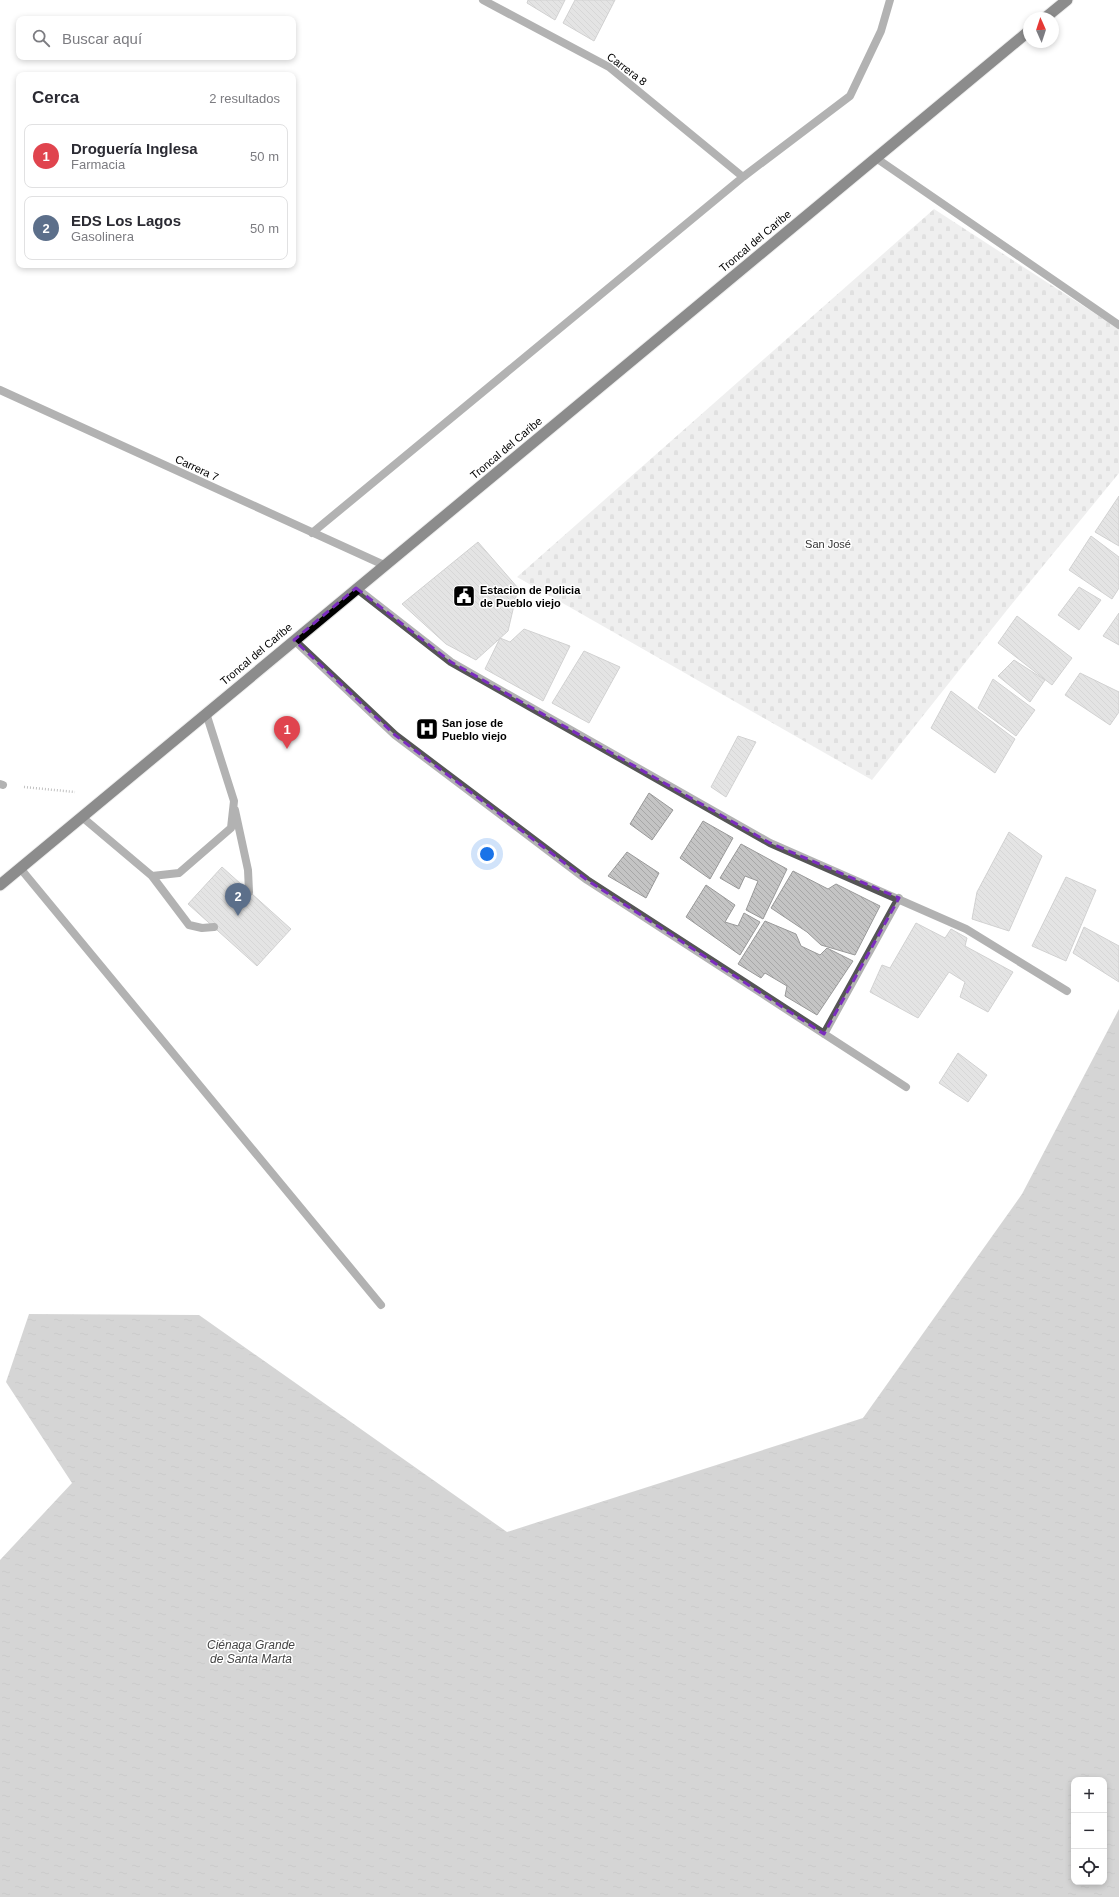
<!DOCTYPE html>
<html lang="es">
<meta charset="utf-8">
<style>
body{margin:0;font-family:Arial,sans-serif;background:#f7f7f7;color:#2b2b33}
.controls{position:absolute;right:12px;bottom:12px;display:grid;overflow:hidden;border-radius:8px;box-shadow:0 2px 6px #0003}
.controls button{width:36px;height:36px;display:grid;place-items:center;padding:0;border:0;border-bottom:1px solid #e1e1e2;background:#fff;color:#2b2b33;font:20px sans-serif}
.compass{position:absolute;left:1023px;top:12px;width:36px;height:36px;border-radius:50%;background:#fff;box-shadow:0 2px 6px #0003;rotate:357deg}
.you{position:absolute;left:487px;top:854px;width:14px;height:14px;margin:-10px;border:3px solid #fff;border-radius:50%;background:#1a73e8;box-shadow:0 0 0 6px #1a73e833}
.badge{display:grid;place-items:center;width:26px;height:26px;border-radius:50%;background:#000;color:#fff;font-size:13px;font-weight:700}
.pin{position:absolute;translate:-50% -33px;filter:drop-shadow(0 1px 2px #0008)}
.pin::after{content:'';position:absolute;top:21px;width:14px;height:12px;background:inherit;clip-path:polygon(0 0,100% 0,50% 100%)}
.list{margin:0;padding:0;list-style:none}
h2{display:flex;justify-content:space-between;align-items:center;height:52px;margin:0;padding:0 16px;font-size:17px}
h2 small{font-size:13px;font-weight:400;color:#7c7c81}
.list li{display:grid;grid-template-columns:26px 1fr auto;gap:12px;align-items:center;box-sizing:border-box;height:64px;margin:0 8px 8px;padding:0 8px;border:1px solid #e1e1e2;border-radius:8px}
.list b{display:block;font-size:15px;white-space:nowrap}
.list p{margin:0;font-size:13px;white-space:nowrap;color:#7c7c81}
.list em{font-size:13px;font-style:normal;color:#7c7c81}
.icon{flex:none;width:22px;height:22px;fill:none;stroke:currentColor;stroke-width:2;stroke-linecap:round;stroke-linejoin:round}
.map{position:relative;flex:none;width:1119px;height:1897px;overflow:hidden}
.search{position:absolute;background:#fff;box-shadow:0 2px 6px #0003;left:16px;top:16px;width:280px;height:44px;display:flex;align-items:center;gap:10px;box-sizing:border-box;padding:0 14px;border-radius:8px;color:#7c7c81;font-size:15px}
.panel{position:absolute;background:#fff;box-shadow:0 2px 6px #0003;left:16px;top:72px;width:280px;height:196px;border-radius:8px}
.map>svg:first-child{display:block}
.cemetery{fill:url(#cemetery-stones)}
.water{fill:url(#water-ripples);fill-rule:evenodd}
.building{fill:url(#building-back-hatch);stroke:#999}
.lines{fill:none;stroke-linecap:round;stroke-linejoin:round}
.trunk-casing{stroke:#dbdbdb;stroke-width:13}
.path{stroke:#777;stroke-width:2.5;stroke-dasharray:1 2;stroke-linecap:butt}
.service{stroke:#555;stroke-width:8}
.minor{stroke:#555;stroke-width:8}
.trunk{stroke:#000;stroke-width:11}
.marked{fill:none;stroke:#7b2cbf;stroke-width:3;stroke-dasharray:8 5;stroke-linejoin:round}
.labels{text-anchor:middle;dominant-baseline:central;stroke-width:3;stroke-linejoin:round;paint-order:stroke}
.street-label{font-size:11px;fill:#000;stroke:#fff}
.park-label{font-size:11px;fill:#333;stroke:#fff}
.poi-label{font-size:11px;font-weight:bold;fill:#000;stroke:#fff;text-anchor:start}
.water-label{font-size:12px;font-style:italic;fill:#444;stroke:#fff}
</style>
<div class="map">
<svg width="1119" height="1897" viewBox="0 0 1119 1897">
<defs>
<pattern id="cemetery-stones" width="16" height="16" patternUnits="userSpaceOnUse"><rect width="16" height="16" fill="#dcdcdc"/><path d="M2 7V4a2 2 0 0 1 4 0v3zM10 15v-3a2 2 0 0 1 4 0v3z" fill="#bbb"/></pattern>
<pattern id="water-ripples" width="26" height="14" patternUnits="userSpaceOnUse"><rect width="26" height="14" fill="#a3a3a3"/><path d="M2 4q2-2 4 0t4 0M15 11q2-2 4 0t4 0" fill="none" stroke="#8b8b8b"/></pattern>
<pattern id="building-back-hatch" width="6" height="6" patternUnits="userSpaceOnUse"><rect width="6" height="6" fill="#c4c4c4"/><path d="M-1 5l2 2M0 0l6 6M5-1l2 2" fill="none" stroke="#a7a7a7"/></pattern>
</defs>
<rect width="100%" height="100%" fill="#fff"/>
<path class="cemetery" d="M934,209L1119,329V473L1007,610L872,780L517,577Z"/>
<path class="water" d="M1119,1009V1897H0V1560L72,1483L6,1382L29,1314L199,1315L507,1532L863,1418L1022,1194ZM1074,1780H1104V1882H1074Z"/>
<path class="building" d="M528,0H565L555,20L527,3Z
M575,0H615L594,41L563,23Z
M1119,496V546L1095,532Z
M1091,536L1119,557V588L1112,599L1069,570Z
M478,542L518,588L508,631L476,660L446,644L402,604Z
M1079,587L1101,600L1079,630L1058,615Z
M1119,613V645L1103,636Z
M1017,616L1072,658L1052,685L998,643Z
M524,629L570,646L543,701L485,669L500,638L510,642Z
M584,651L620,667L589,723L552,703Z
M1014,660L1045,680L1030,702L998,676Z
M1080,673L1119,692V712L1110,725L1065,695Z
M993,679L1035,710L1016,736L978,708Z
M951,691L1015,739L995,773L931,728Z
M738,736L756,742L726,797L711,787Z
M649,793L673,810L652,840L630,824Z
M703,821L733,838L710,879L680,858Z
M1009,832L1042,856L1009,931L972,919L977,892Z
M741,844L787,869L763,919L746,910L758,881L745,876L739,889L720,878Z
M627,852L659,873L646,898L608,876Z
M222,867L291,929L257,966L188,904Z
M793,871L828,889L836,884L880,906L855,955L821,945L807,932L771,908Z
M1066,877L1096,890L1066,961L1032,946Z
M706,885L735,905L725,922L738,926L744,913L760,922L740,955L686,917Z
M765,921L796,934L801,946L820,955L827,948L853,961L817,1015L785,996L787,986L765,973L761,978L738,964Z
M916,923L945,938L951,929L967,938L965,946L1013,972L988,1012L960,997L965,982L949,972L918,1018L870,992L882,965L890,968Z
M1084,927L1119,946V982L1073,953Z
M958,1053L987,1075L968,1102L939,1083Z"/>
<g class="lines">
<g class="trunk-casing">
<path id="trunk" d="M1045,18L1067,0
M0,885L1029,31"/>
</g>
<path class="path" d="M24,787L75,792"/>
<path class="service" d="M876,158L1119,325
M235,810L248,870L249,892
M82,817L152,876L179,873L231,828L234,801L206,713
M152,876L189,925L202,928L214,927"/>
<path class="minor" d="M483,0L609,67L743,177
M0,390L384,565
M312,533L743,177L850,96L881,31L890,0
M356,588L451,662L770,843L966,929L1067,991
M294,640L395,735L587,880L906,1087
M0,784L3,785
M20,868L381,1305
M824,1034L899,898"/>
<use href="#trunk" class="trunk"/>
</g>
<path d="M0 0H1119V1897H0ZM356,588L451,662L770,843L899,898L824,1034L587,880L395,735L294,640Z" fill="#fff" fill-opacity=".55" fill-rule="evenodd"/>
<path class="marked" d="M356,588L451,662L770,843L899,898L824,1034L587,880L395,735L294,640Z"/>
<defs>
<g id="civic-square" transform="scale(1.15)"><rect x="-9" y="-9" width="18" height="18" rx="4" fill="#000" stroke="#fff"/><path d="M-.6-6.5H3V-4.5H.6V-3L4-1V1h2V6H-6V1h2V-1L-.6-3ZM-1.2 2.5V6h2.4V2.5Z" fill="#fff"/></g>
<g id="hospital-square" transform="scale(1.15)"><rect x="-9" y="-9" width="18" height="18" rx="4" fill="#000" stroke="#fff"/><path d="M-5-5h3v3.5h4V-5h3V5h-3V1.5h-4V5h-3Z" fill="#fff"/></g>
</defs>
<g fill-rule="evenodd">
<use href="#civic-square" x="464" y="596"/>
<use href="#hospital-square" x="427" y="729"/>
</g>
<g class="labels">
<g class="street-label">
<text transform="translate(627 69) rotate(37)">Carrera 8</text>
<text transform="translate(755 241) rotate(-40)">Troncal del Caribe</text>
<text transform="translate(506 448) rotate(-40)">Troncal del Caribe</text>
<text transform="translate(197 468) rotate(25)">Carrera 7</text>
<text transform="translate(256 654) rotate(-40)">Troncal del Caribe</text>
</g>
<g class="park-label">
<text x="828" y="544">San José</text>
</g>
<g class="poi-label">
<text x="480" y="590">Estacion de Policia<tspan x="480" dy="13">de Pueblo viejo</tspan></text>
<text x="442" y="723">San jose de<tspan x="442" dy="13">Pueblo viejo</tspan></text>
</g>
<g class="water-label">
<text x="251" y="1645">Ciénaga Grande<tspan x="251" dy="14">de Santa Marta</tspan></text>
</g>
</g>
</svg>
<div class="controls">
<button>+</button>
<button>−</button>
<button><svg class="icon" aria-label="locate" viewBox="0 0 24 24"><circle cx="12" cy="12" r="6"/><path d="M12 2v4M12 18v4M2 12h4M18 12h4"/></svg></button>
</div>
<svg class="compass" viewBox="-18 -18 36 36"><path d="M0-13l5 13h-10z" fill="#e53935"/><path d="M0 13l5-13h-10z" fill="#7c7c81"/></svg>
<div class="you"></div>
<div class="pin badge" style="left:287px;top:749px;background:#e0444e">1</div>
<div class="pin badge" style="left:238px;top:916px;background:#5c6f8a">2</div>
<div class="search"><svg class="icon" aria-label="search" viewBox="0 0 24 24"><circle cx="10" cy="10" r="6"/><path d="M15 15l6 6"/></svg>Buscar aquí</div>
<section class="panel">
<h2>Cerca<small>2 resultados</small></h2>
<ul class="list">
<li><span class="badge" style="background:#e0444e">1</span><div><b>Droguería Inglesa</b><p>Farmacia</p></div><em>50 m</em></li>
<li><span class="badge" style="background:#5c6f8a">2</span><div><b>EDS Los Lagos</b><p>Gasolinera</p></div><em>50 m</em></li>
</ul>
</section>
</div>
